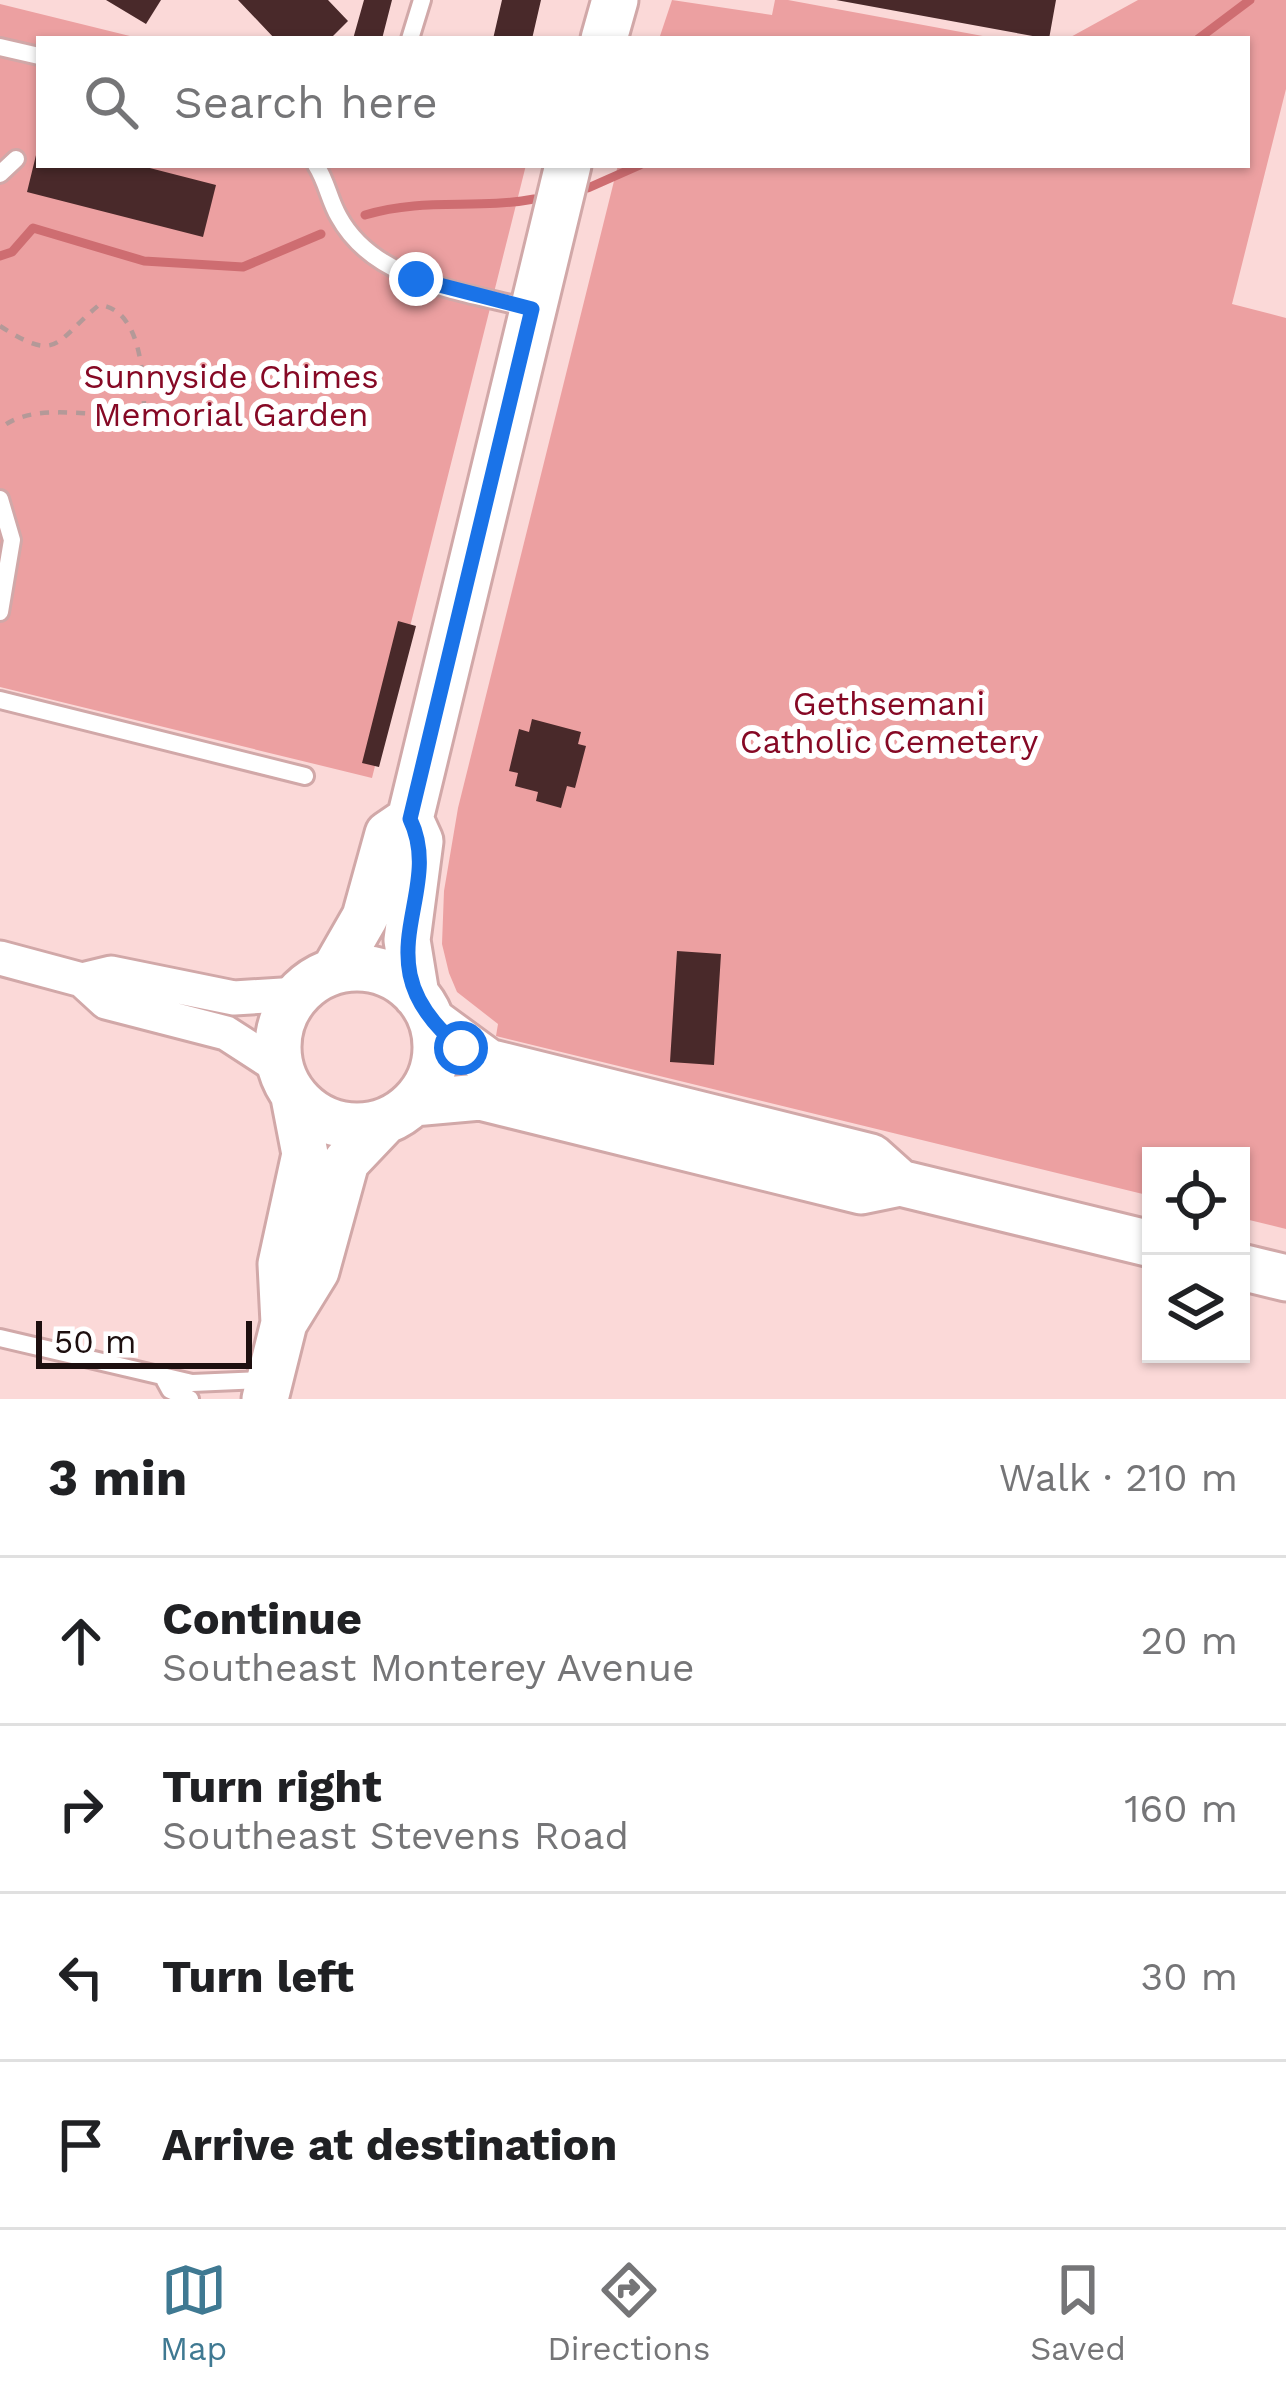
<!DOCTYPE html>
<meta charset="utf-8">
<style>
body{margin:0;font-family:"Work Sans",sans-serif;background:#f6f6f6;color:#202124}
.controls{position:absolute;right:36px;bottom:36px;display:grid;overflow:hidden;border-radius:0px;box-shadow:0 3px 9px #0004}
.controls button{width:108px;height:108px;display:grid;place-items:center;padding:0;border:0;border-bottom:3px solid #e0e0e0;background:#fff;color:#202124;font:60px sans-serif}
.scale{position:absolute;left:36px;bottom:30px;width:216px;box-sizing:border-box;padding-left:12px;border:6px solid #1d0f0f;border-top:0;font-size:33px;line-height:42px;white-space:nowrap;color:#1d0f0f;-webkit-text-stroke:9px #fff;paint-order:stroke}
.stop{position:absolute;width:36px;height:36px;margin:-27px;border:9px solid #1a73e8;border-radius:50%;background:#fff}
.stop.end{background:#1a73e8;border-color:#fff;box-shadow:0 3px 12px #0008}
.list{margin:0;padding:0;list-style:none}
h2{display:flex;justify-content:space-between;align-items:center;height:156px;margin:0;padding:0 48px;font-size:51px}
h2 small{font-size:39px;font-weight:400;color:#757577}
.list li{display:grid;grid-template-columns:78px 1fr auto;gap:36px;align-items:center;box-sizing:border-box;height:168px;padding:0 48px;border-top:3px solid #e0e0e0}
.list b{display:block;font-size:45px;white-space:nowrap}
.list p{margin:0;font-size:39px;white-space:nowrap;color:#757577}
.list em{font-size:39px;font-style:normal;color:#757577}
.icon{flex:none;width:66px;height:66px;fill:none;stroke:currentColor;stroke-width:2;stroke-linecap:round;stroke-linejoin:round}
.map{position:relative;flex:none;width:1286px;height:1399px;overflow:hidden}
.search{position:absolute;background:#fff;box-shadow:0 3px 9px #0004;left:36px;right:36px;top:36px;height:132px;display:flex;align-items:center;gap:30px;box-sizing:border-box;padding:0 42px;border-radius:0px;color:#757577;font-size:45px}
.sheet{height:828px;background:#fff}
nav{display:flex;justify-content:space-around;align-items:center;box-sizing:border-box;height:168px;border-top:3px solid #e0e0e0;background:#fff;font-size:33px;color:#757577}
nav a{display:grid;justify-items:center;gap:6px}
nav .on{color:#3f7992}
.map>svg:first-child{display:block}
.green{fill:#eca0a1}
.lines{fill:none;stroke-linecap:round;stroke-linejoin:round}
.stream{stroke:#ce6d71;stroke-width:9}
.building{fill:#49292a}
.lane-casing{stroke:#d1a8a8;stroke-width:22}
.street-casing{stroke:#d1a8a8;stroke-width:39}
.secondary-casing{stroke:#d1a8a8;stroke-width:51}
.path{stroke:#b49998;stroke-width:4.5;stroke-dasharray:9 9;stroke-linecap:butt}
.lane{stroke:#fff;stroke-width:16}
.street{stroke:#fff;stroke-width:33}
.secondary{stroke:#fff;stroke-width:45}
.route{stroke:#1a73e8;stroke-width:15}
.labels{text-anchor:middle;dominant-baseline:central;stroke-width:12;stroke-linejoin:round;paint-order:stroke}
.park-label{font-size:33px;fill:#860925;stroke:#fff}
</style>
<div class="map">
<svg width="1286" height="1399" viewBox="0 0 1286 1399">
<rect width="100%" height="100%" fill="#fbd9d8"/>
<path class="green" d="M672,0L772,15L775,0H788L999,39H659Z
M1138,0H1286V89L1232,304L1286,318V1229L1241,1218V1156H1151V1196L496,1036L498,1024L457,992L449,973L442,944L444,891L458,808L618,165H1247V39H1067Z
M0,4L142,39H39V165H526L372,778L0,687Z"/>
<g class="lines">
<path class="stream" d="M1198,39L1250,0
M588,188L640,165
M365,215C425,197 475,210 534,199
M0,256L12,252L33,228L144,261L243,267L321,234"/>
</g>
<path class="building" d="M106,0H161L146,24Z
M238,0H328L348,21L330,39H275Z
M364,0H392L382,39H353Z
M502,0H541L532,39H493Z
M836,0H1056L1049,39Z
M37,151L39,165H138L216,185L203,237L27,192Z
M398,621L416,626L379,767L362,763Z
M532,719L581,732L578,744L586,746L575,788L567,786L561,808L536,801L538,792L515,786L518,773L509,771L519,729L529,732Z
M677,951L721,954L714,1065L670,1062Z"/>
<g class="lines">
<g class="lane-casing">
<path id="lane" d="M410,39L422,0
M0,47L39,56
M316,165C327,182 329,200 339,217C375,283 466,292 532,309
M0,174L16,159
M0,499L12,540L0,612
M0,700L305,776
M0,1338L192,1383L264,1380
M164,1379L170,1390L190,1399"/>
</g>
<g class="street-casing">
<path id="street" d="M0,958L82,980L111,973L234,998L298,994
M82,980L106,1002L226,1033L280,1068"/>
</g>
<g class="secondary-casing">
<path id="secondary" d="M604,39L615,0
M278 1047a79 79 0 1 1 158 0a79 79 0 1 1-158 0Z
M334,971L365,917L388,834L410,819
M416,995L407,940L420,841L410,819L568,165
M432,1021L488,1062L871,1157L900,1183
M413,1103L480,1097L861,1191L900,1183L1151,1244
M1241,1267L1286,1278
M284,1323L316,1271L346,1162L384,1122
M265,1399L284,1323L281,1264L305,1154L294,1097"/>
</g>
<path class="path" d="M0,326C59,364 54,342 99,305C142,309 144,379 144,414C100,420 33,399 0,429"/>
<use href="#lane" class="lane"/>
<use href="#street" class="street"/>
<use href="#secondary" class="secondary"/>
</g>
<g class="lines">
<path class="route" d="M416,279L532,309L410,819C447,896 355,963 461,1048"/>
</g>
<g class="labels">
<g class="park-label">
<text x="231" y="376">Sunnyside Chimes<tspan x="231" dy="38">Memorial Garden</tspan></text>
<text x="889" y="703">Gethsemani<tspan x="889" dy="38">Catholic Cemetery</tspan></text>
</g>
</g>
</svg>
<div class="controls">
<button><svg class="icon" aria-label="locate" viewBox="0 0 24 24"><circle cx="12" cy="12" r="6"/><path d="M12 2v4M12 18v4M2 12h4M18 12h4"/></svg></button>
<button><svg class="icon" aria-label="layers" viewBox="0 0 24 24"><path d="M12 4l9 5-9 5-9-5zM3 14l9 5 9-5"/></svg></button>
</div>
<div class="scale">50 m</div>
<div class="stop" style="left:461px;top:1048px"></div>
<div class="stop end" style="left:416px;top:279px"></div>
<div class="search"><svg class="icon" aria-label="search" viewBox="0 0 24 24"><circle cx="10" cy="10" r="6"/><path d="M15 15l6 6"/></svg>Search here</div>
</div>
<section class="sheet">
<h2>3 min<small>Walk · 210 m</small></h2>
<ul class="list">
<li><svg class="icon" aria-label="ahead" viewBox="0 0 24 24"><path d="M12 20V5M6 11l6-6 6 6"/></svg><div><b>Continue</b><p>Southeast Monterey Avenue</p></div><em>20 m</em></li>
<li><svg class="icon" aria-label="right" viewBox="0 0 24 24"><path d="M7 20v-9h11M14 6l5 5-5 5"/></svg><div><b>Turn right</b><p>Southeast Stevens Road</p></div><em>160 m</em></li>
<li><svg class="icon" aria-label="left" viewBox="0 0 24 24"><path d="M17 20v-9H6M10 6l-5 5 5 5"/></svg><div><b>Turn left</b></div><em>30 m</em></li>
<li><svg class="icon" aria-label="arrive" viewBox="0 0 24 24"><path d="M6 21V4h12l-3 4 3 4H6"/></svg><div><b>Arrive at destination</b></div></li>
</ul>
</section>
<nav>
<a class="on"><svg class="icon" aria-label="map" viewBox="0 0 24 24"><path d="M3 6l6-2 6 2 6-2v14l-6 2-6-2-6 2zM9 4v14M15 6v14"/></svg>Map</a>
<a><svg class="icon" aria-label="directions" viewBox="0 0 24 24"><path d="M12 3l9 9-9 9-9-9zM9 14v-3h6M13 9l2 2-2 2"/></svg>Directions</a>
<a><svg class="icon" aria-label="saved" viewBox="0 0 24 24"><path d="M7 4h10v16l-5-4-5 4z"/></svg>Saved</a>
</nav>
